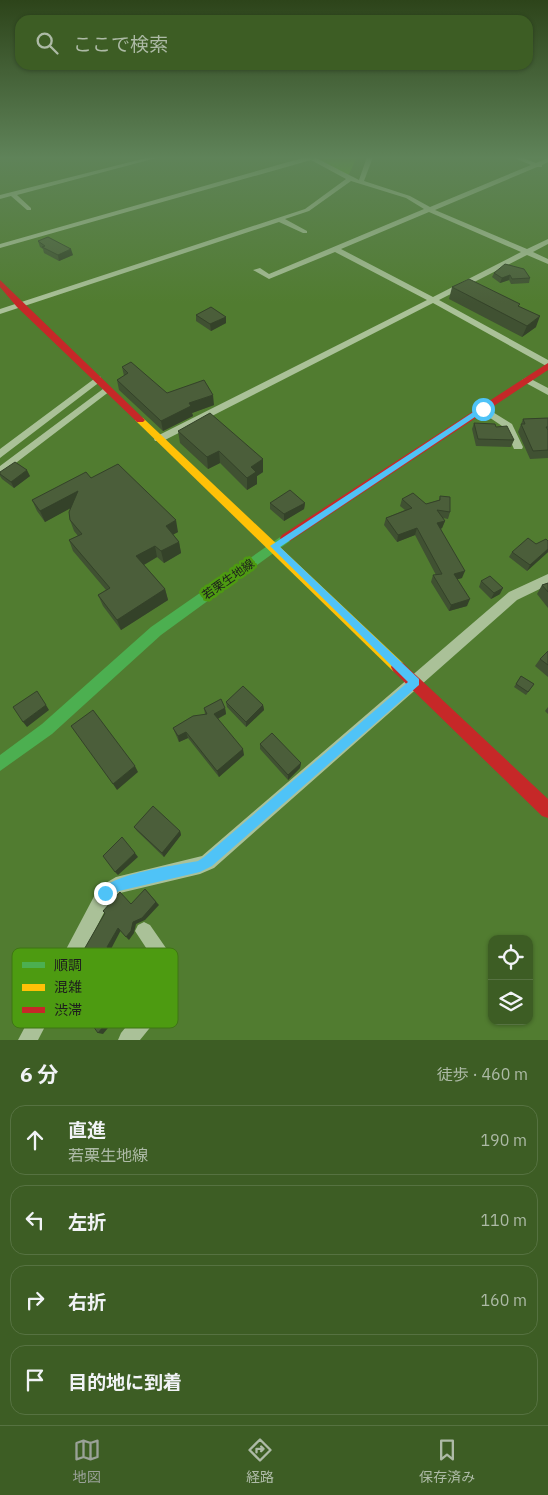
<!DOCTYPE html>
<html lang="ja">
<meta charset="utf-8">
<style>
body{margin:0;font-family:"IBM Plex Sans","Noto Sans JP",sans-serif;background:#44632c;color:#f1f3f6}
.controls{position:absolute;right:15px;bottom:15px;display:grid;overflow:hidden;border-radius:10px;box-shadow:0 1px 4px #0004}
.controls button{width:45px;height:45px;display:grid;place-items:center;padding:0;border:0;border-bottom:1px solid #567241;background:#3d5d24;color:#f1f3f6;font:25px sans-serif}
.stop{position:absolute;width:15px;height:15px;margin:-11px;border:4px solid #4fc3f7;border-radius:50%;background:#fff}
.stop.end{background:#4fc3f7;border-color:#fff;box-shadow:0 1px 5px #0008}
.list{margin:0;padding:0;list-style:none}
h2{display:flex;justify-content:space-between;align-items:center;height:65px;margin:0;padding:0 20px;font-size:21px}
h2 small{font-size:16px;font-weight:400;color:#adbaa6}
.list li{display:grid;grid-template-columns:32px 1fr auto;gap:15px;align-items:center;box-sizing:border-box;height:70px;margin:0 10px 10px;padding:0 10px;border:1px solid #567241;border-radius:15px}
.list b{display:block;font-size:19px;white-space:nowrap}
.list p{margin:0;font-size:16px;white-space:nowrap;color:#adbaa6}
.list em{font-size:16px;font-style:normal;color:#adbaa6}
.icon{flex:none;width:28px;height:28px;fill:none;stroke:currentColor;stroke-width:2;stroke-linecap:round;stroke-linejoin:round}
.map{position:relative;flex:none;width:548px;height:1040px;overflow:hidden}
.search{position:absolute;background:#3d5d24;box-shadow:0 1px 4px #0004;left:15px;right:15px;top:15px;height:55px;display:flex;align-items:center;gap:12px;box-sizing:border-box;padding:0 18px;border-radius:15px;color:#adbaa6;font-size:19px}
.sheet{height:385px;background:#3d5d24}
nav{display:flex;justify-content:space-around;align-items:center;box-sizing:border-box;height:70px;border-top:1px solid #567241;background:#3d5d24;font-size:14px;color:#adbaa6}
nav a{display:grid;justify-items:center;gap:2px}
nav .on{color:#9aa298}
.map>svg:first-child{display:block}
.green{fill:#5dae1b}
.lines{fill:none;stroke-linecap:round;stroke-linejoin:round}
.street{fill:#aac198;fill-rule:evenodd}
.fast{fill:#4caf50;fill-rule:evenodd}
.slow{fill:#ffc107;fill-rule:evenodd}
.jam{fill:#c62828;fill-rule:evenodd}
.wall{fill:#405132}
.shaded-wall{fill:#344229}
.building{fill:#4b5e3a;stroke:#344229}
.route{fill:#4fc3f7}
.labels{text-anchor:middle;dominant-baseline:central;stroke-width:5;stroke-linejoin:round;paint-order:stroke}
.street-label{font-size:12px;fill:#1d1d1d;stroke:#4d9b11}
.key{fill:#4d9b11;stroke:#3f7515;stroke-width:1}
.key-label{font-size:14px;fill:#1d1d1d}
</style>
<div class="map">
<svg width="548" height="1040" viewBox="0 0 548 1040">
<rect width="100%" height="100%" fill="#517c30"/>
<path class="green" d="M327,157H357L348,176L320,161Z"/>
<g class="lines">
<path class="street" d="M150,157H160L17,195L31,208V210H27L11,196L0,199V195Z
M306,157H314L359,180L367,157H373L364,181L410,196L430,207L531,165L512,157H520L536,163L548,158V162L542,165V167H537L435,210L527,249L548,239V244L533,252L548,259V264L527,255L439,300L548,360V367L433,303L163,441H155L154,439L155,437L427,300L335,252L269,279L253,270L260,268L269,274L424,209L406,198L351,181L309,211L285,219L307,231V233H303L279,222L0,314V309L305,209L346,179L311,160L0,248V244ZM429,212L521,252L433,297L341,249Z
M98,376L101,377V381L0,458V449Z
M527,377L548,388V395L524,382L522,380Z
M107,386L110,387V391L0,475V466Z
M483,406L512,424L523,447L522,449H514L505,428L480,411L478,409Z
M548,574V585L517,600L214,868L200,874L120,893L111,899L38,1040H18L99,887L116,877L202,856L509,592Z
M144,922L150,925L175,961C180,971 178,987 174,998L140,1040H118L121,1033L158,987L160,969L135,931L138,925Z"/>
<path class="fast" d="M310,157H319L312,160Z
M286,533L290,535L292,538L290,541L161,635L52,734L0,771V755L42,724L151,627Z"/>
<path class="slow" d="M140,417L143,418L403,663L405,667L403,671L398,673L393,671L137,422L135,420L137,418Z"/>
<path class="jam" d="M0,280L143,418L145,420L143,422H137L17,307L0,287Z
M548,363V370L290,541H282L280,538L282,535Z
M398,661L403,663L548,799V818L542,816L393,671L391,667L393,663Z"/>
</g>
<path class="wall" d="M38,241L73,255L59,261L44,253L43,249L40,247Z
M494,273L530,278L529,283L511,284L509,280L500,283L492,277Z
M452,287L536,327L522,337L449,299Z
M196,315L226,323L211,331L196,321Z
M122,367L167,393L214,405L192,413L193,416L163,431L119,390L117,380L124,376Z
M548,418V458L530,459L518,432L523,419Z
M474,423L514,440L511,447L476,446L472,429Z
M178,431L263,472L257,476V484L247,490L220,463L208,469L180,443Z
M0,472L30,476L14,488L2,479L0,476Z
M91,478L178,532L173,534L179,542L181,553L164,563L157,557L144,565L165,589L168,600L121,630L103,606L98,595L106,590L73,551L69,540L78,536L74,531L70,520V508L45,522L37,511L32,500Z
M440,496L450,512L448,519L443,518L445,521L442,528L441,529L462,578L457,579L467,606L449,611L431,582L433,575H436L415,535L397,542L384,525L386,518L405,510L400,506L402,499L426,504L439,500Z
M270,503H305L304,509L284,521L270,509Z
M548,541V552L527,571L509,557L512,552Z
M481,581L500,594L491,599L479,587Z
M548,583V608L537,594L542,585Z
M548,651V677L535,666L540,659Z
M521,676L534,684L526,695L514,687Z
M226,702L263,705L264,710L246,727L227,707Z
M548,707V714L545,711Z
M204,708H225L226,714L218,719L244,755L219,777L188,738L179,742L173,728L205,714Z
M260,744L301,763L300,768L288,780L260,749Z
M134,827L180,831L181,835L164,857L137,831Z"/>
<path class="shaded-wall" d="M71,249L73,255L59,261L58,255Z
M510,275L509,280L500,283L502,278Z
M540,316L536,327L522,337L527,326Z
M226,317V323L211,331L210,324Z
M213,395L214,405L192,413L193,416L163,431L161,421L189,403Z
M219,451L220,463L208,469L207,457Z
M263,459V472L257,476V484L247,490V478L251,467Z
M27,470L30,476L14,488L11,482Z
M78,491L82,502L45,522L40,511Z
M305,503L304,509L284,521V514Z
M176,520L178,532L169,537L166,526Z
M445,521L442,528L435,530L437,523Z
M417,528L415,535L397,542L398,535Z
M179,542L181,553L164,563L161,551Z
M155,546L157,557L140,567L136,556Z
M548,549V552L527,571L530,565Z
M465,571L462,578L451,581L454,574Z
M503,588L500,594L491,599L494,593Z
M165,589L168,600L121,630L117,620Z
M470,599L467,606L449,611L451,605Z
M46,705L49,710L27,727L23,722Z
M263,705L264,710L246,727V722Z
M225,708L226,714L215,720L214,714Z
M186,732L188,738L179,742L178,736Z
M243,749L244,755L219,777L217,771Z
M301,763L300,768L288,780V775Z
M135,766L138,772L117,790L113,784Z
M180,831L181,835L164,857L162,853Z
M135,853L138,857L118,875L115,872Z
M145,889L159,905L145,920L136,924L134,933L129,940L126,937L133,922Z
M118,928L121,930L111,949L141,988L103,1034L98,1033L107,947Z"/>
<path class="building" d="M48,237L71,249L58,255L42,247L45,246L38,241Z
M505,264L524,269L530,278L512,279L510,275L502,278L494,273Z
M469,279L520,304L518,306L540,316L527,326L452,287Z
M211,307L226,317L210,324L196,315Z
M131,362L167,393L204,380L213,395L189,403L191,406L161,421L117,380L128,373L122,367Z
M210,413L263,459L251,467L256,472L247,478L219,451L207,457L178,431Z
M548,418V427H546L548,430V450L533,451L521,424H525L523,419Z
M474,423L495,424L496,427L507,426L514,440L478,439Z
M15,462L27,470L11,482L0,474V472Z
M118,464L176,520L166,526L179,542L161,551L155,546L136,556L165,589L117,620L98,595L110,588L69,540L82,534L70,520L69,512L78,491L40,511L32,500L86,472L91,478Z
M290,490L305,503L284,514L270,503Z
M413,493L426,504L440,500V496L450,497V512L437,510L445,521L437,523L465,571L454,574L470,599L451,605L433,575L442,574L417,528L398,535L386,518L412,508L402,499Z
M528,538L536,544L546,539L548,541V549L530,565L512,552Z
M490,576L503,588L494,593L481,581Z
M548,583V592L542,585Z
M548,651V665L540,659Z
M521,676L534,684L528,692L516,684Z
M243,686L263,705L246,722L226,702Z
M37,691L46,705L23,722L13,707Z
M221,699L225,708L214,714L243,749L217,771L186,732L178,736L173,728L193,716L207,714L204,708Z
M93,710L135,766L113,784L71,726Z
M272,733L301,763L288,775L260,744Z
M153,806L180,831L162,853L134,827Z
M122,837L135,853L115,872L103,856Z
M145,889L156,902L142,918L133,922L131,931L126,937L118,928L107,947L137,987L98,1033L68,991L95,961L82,953L105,913L103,911L120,892L131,904Z"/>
<linearGradient id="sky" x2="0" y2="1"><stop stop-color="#2d441a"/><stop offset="0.52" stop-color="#5f8359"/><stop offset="1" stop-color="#5f8359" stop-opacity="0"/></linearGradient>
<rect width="548" height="303" fill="url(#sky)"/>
<path class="route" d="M481,407L487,409L280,547L419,679V685L212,866L200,872L119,891L105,899L101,897L99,893C107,874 178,865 198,861L204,857L408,682L270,546Z"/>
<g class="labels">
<g class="street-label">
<text transform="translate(228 579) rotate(-35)">若栗生地線</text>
</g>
</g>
<rect x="12" y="948" width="166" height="80" rx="8" class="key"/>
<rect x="22" y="962" width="23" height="6" fill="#4caf50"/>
<rect x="22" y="984" width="23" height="7" fill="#ffc107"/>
<rect x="22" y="1007" width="23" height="6" fill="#c62828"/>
<g class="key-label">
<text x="54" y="970">順調</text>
<text x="54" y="992">混雑</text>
<text x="54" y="1015">渋滞</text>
</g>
</svg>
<div class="controls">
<button><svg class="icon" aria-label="locate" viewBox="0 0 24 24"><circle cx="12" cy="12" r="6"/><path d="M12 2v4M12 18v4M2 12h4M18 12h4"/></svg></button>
<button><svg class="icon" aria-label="layers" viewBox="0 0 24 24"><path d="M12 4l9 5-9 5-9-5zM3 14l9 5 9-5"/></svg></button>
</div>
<div class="stop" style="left:483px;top:409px"></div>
<div class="stop end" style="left:105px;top:893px"></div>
<div class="search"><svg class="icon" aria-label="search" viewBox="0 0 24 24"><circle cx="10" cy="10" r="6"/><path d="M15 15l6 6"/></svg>ここで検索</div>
</div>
<section class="sheet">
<h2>6 分<small>徒歩 · 460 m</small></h2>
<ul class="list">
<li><svg class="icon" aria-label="ahead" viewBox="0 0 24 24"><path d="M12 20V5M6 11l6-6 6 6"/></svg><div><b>直進</b><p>若栗生地線</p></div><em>190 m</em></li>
<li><svg class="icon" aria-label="left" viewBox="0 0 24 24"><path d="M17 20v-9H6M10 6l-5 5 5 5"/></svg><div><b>左折</b></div><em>110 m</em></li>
<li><svg class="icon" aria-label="right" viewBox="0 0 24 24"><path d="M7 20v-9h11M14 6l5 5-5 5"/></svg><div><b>右折</b></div><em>160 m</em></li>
<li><svg class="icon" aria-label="arrive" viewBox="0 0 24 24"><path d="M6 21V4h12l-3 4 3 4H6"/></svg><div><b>目的地に到着</b></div></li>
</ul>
</section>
<nav>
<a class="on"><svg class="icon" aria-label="map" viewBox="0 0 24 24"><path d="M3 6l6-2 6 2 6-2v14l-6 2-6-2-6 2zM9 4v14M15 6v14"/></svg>地図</a>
<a><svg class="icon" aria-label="directions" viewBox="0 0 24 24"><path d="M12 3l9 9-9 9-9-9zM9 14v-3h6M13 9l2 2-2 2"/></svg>経路</a>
<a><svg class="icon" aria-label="saved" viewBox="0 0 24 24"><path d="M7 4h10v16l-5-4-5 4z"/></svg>保存済み</a>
</nav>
